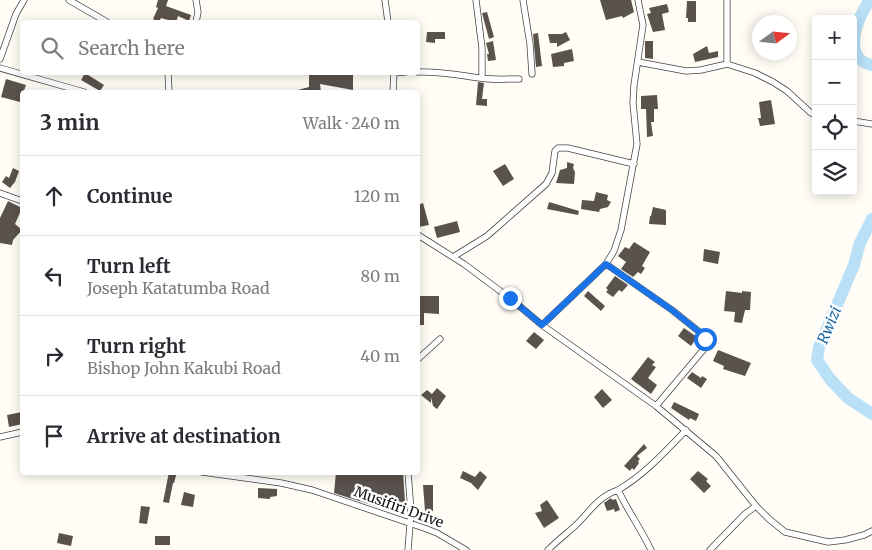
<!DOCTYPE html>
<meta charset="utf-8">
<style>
body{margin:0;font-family:Merriweather,serif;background:#f2f2f3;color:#2b2b33}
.controls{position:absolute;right:15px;top:15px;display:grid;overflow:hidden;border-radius:5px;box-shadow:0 2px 12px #0003}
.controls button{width:45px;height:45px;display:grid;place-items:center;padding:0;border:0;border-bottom:1px solid #e1e1e2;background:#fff;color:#2b2b33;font:25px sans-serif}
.compass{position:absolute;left:752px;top:15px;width:45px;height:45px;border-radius:50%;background:#fff;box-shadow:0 2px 12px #0003;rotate:75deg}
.stop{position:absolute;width:15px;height:15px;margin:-11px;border:4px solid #1a73e8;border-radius:50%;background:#fff}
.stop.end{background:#1a73e8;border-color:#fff;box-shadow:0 1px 5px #0008}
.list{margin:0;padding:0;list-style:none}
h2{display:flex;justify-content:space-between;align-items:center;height:65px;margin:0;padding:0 20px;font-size:21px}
h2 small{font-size:16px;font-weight:400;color:#7c7c81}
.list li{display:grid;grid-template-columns:32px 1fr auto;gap:15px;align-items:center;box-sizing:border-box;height:80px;padding:0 20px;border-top:1px solid #e1e1e2}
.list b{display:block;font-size:19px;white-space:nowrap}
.list p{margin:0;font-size:16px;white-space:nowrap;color:#7c7c81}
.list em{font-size:16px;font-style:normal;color:#7c7c81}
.icon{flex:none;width:28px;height:28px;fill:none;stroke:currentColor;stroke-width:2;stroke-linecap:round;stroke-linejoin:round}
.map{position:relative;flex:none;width:872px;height:550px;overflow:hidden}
.search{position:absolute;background:#fff;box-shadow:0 2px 12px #0003;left:20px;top:20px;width:400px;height:55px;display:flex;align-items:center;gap:12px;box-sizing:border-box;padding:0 18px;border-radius:5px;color:#7c7c81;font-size:19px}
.panel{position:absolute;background:#fff;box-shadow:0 2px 12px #0003;left:20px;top:90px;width:400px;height:385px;border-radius:5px}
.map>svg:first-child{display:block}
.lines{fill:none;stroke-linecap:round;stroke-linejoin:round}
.river{stroke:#b9e0f7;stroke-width:12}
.building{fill:#5a524d}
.street-casing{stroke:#444;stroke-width:7}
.street{stroke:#fff;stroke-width:5.5}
.route{stroke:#1a73e8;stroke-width:6}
.labels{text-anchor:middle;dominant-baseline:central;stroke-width:5;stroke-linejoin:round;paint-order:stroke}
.street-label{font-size:14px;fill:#111;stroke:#fff}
.water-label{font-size:15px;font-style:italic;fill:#1768a6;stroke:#fff}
</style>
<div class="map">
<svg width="872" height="550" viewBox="0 0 872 550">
<rect width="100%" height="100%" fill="#fffdf5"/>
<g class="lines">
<path class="river" d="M870,0C858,16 840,59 872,65
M872,219L860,243L854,265L819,347L817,360L830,379L848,398L872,414"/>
</g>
<path class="building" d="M158,0H168L166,6L191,15L189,21L178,16L176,22L161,18L159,22L153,19L158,8L156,7Z
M600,0H631L634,12L623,18L622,16L606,20Z
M687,1H696V22H688V18H686Z
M667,4L669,12L662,14L665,30L653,32L647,14L651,13L649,8Z
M487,12L494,37L489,39L482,13Z
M427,32H445V39H435V43L426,42Z
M566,32L570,40L557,47V43H550L548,34H562Z
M538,33L542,66L536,67L533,34Z
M493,41L496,60L488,61L487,54H489L486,43Z
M645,41H653V59L645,58Z
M707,46L709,53L718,51V57L695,62L693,54Z
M572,49L574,61L564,63V66L553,67L551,54Z
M309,72L353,74V90L320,84L321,92H295L294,91L309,87Z
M85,73L104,85L100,91L81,80Z
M6,79L26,85L20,102L1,97Z
M478,82L484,83L482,99H487V106L476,105Z
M657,95L658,109H654V122H651L653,136L647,137L646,109H641V96Z
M771,100L775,124L760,126L758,118H761L759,102Z
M567,162L574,164L573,168L575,172L574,184L556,183L560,170L567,168Z
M505,164L514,179L503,186L493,171Z
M13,168L19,171L15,182L10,188L2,182L6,176L9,178Z
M596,192L608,195L607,200L611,202L608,207L600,209L599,212L581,209L582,200L594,201Z
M8,201L22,208L15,224L22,230L13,240L12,245L0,243V218Z
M549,202L579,211L578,215L547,209Z
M423,203L429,225L419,227L418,205Z
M653,207L666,210V225L649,224L650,216H651Z
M457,221L460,232L437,238L434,227Z
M634,242L650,252L642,266L645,268L641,274L638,272L633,277L621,269L626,262L618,256L625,247L629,249Z
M704,249L720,252L718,264L703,261Z
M615,276L628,285L622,292L619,290L613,297L606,292L608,290L606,288Z
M588,291L605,306L601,311L584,296Z
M726,291L742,293V291L751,292L750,310H745L742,323L734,322L735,312L724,311Z
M418,296H439V314L424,313V325H418Z
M684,328L697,337L691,346L678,336Z
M534,332L544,340L536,349L526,341Z
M718,350L751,363L745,376L723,369L724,366L713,361Z
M648,357L655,362L652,365L656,367L648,378L657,385L651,394L631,379Z
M692,372L701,378L702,376L707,379L701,388L687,378Z
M437,388L446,396L437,409L433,406L431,397V403L421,395L427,390L432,394Z
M602,389L612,400L603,408L594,397Z
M674,402L699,414L696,421L690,418L689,420L671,408Z
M22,412V424L9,427L7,415Z
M644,444L647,448L637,456L640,459L638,461L639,463L634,470L632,468L630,471L624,466Z
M463,471L475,477L480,471L487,477L478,490L471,483L460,478Z
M698,471L708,479L706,481L711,486L704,493L690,479Z
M169,472H177L174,483H173L169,503L163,502Z
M336,472H403L406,516L334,493Z
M423,485H433V511H425Z
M258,488L277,489V496L270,497V499L258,498Z
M184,492L195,495L193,507L181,505Z
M611,498L612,500L616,499L620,510L615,512L614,509L607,511L604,503Z
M547,500L559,518L544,528L535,513L542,511L540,505Z
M141,506L150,507L147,524L139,523Z
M59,533L73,536L71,546L57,543Z
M155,536H170V545H155Z"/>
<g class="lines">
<g class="street-casing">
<path id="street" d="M69,0L107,22
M196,0L198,12L196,22
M385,0L388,22
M476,0L482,48V78
M523,0L530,44L532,74
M0,59L16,14L24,0
M638,62L686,71L701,70L727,64L755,73L773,82L787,91L811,113L816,114
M727,64V0
M0,68L84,92
M168,72L169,92
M418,72C439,71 458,75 480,78C492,80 506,79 519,79
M394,73L405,72
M393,92L394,72
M853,121L872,124
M0,193L22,201
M418,235L464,264L511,299L542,325L656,406L716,456L756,506L769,519L785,532L828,542L845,540L864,535L872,531
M453,257L487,236L546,184L552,173L555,151L558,148H568L634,164
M606,264L672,310L702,334C705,339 706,343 704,349L656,406
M542,325L606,264L614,251L621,230L637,144L633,103L634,85L643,25L638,0
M418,359L440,339
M0,437L22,432
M202,472L281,483L312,490L424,528L437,533L466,550
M408,472L411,512L408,550
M548,550C557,541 566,534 575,526C590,512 597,497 618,490
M651,550C641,529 628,511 618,490C644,475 665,452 686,430
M710,550L745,514L756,506"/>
</g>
<use href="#street" class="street"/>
</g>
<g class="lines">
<path class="route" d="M510,298L542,325L606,264L672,310L702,334L705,339"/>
</g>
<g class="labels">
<g class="street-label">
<text transform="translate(399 507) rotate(20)">Musifiri Drive</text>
</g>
<g class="water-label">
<text transform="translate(829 325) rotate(-68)">Rwizi</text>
</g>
</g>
</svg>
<div class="controls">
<button>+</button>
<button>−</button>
<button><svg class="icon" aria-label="locate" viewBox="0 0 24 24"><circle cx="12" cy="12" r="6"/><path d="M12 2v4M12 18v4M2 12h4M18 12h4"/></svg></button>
<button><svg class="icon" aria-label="layers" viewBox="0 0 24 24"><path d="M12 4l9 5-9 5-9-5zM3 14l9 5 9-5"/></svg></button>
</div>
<svg class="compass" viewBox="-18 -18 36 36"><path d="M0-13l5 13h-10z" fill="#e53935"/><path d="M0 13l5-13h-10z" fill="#7c7c81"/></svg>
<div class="stop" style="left:705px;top:339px"></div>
<div class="stop end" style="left:510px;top:298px"></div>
<div class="search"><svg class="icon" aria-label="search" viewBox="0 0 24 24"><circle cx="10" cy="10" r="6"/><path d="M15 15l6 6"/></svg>Search here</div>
<section class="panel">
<h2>3 min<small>Walk · 240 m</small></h2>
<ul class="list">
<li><svg class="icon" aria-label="ahead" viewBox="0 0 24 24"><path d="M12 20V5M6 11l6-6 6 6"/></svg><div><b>Continue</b></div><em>120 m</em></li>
<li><svg class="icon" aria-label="left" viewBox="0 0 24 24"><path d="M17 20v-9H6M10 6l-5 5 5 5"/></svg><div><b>Turn left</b><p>Joseph Katatumba Road</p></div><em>80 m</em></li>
<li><svg class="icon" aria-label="right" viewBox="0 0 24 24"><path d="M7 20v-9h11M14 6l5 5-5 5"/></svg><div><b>Turn right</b><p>Bishop John Kakubi Road</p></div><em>40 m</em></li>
<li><svg class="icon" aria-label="arrive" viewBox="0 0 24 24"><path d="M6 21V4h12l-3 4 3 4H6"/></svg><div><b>Arrive at destination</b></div></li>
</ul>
</section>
</div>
